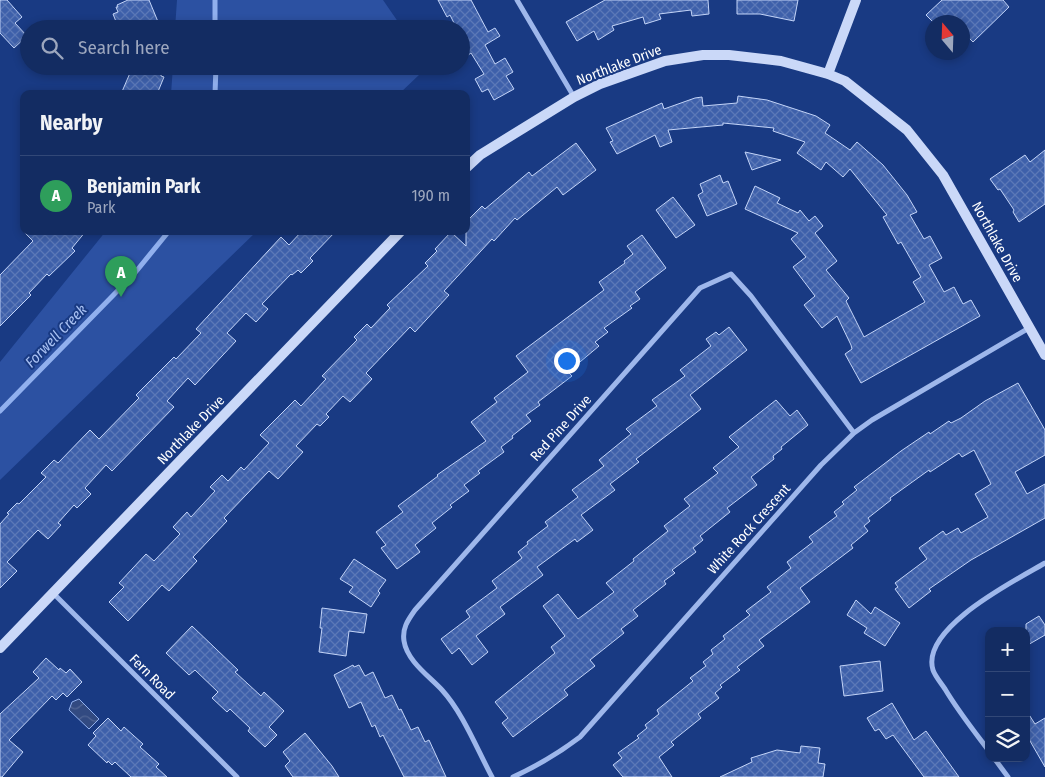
<!DOCTYPE html>
<meta charset="utf-8">
<style>
body{margin:0;font-family:"Fira Sans Condensed",sans-serif;background:#1c3468;color:#f1f3f6}
.controls{position:absolute;right:15px;bottom:15px;display:grid;overflow:hidden;border-radius:10px;box-shadow:0 2px 8px #0003}
.controls button{width:45px;height:45px;display:grid;place-items:center;padding:0;border:0;border-bottom:1px solid #324877;background:#132c62;color:#f1f3f6;font:25px sans-serif}
.compass{position:absolute;left:925px;top:15px;width:45px;height:45px;border-radius:50%;background:#132c62;box-shadow:0 2px 8px #0003;rotate:341deg}
.you{position:absolute;left:566px;top:360px;width:18px;height:18px;margin:-12px;border:4px solid #fff;border-radius:50%;background:#1a73e8;box-shadow:0 0 0 8px #1a73e833}
.badge{display:grid;place-items:center;width:32px;height:32px;border-radius:50%;background:#fee459;color:#fff;font-size:16px;font-weight:700}
.pin{position:absolute;translate:-50% -41px;filter:drop-shadow(0 1px 2px #0008)}
.pin::after{content:'';position:absolute;top:26px;width:18px;height:15px;background:inherit;clip-path:polygon(0 0,100% 0,50% 100%)}
.list{margin:0;padding:0;list-style:none}
h2{display:flex;justify-content:space-between;align-items:center;height:65px;margin:0;padding:0 20px;font-size:21px}
h2 small{font-size:16px;font-weight:400;color:#9da7be}
.list li{display:grid;grid-template-columns:32px 1fr auto;gap:15px;align-items:center;box-sizing:border-box;height:80px;padding:0 20px;border-top:1px solid #324877}
.list b{display:block;font-size:19px;white-space:nowrap}
.list p{margin:0;font-size:16px;white-space:nowrap;color:#9da7be}
.list em{font-size:16px;font-style:normal;color:#9da7be}
.icon{flex:none;width:28px;height:28px;fill:none;stroke:currentColor;stroke-width:2;stroke-linecap:round;stroke-linejoin:round}
.map{position:relative;flex:none;width:1045px;height:777px;overflow:hidden}
.search{position:absolute;background:#132c62;box-shadow:0 2px 8px #0003;left:20px;top:20px;width:450px;height:55px;display:flex;align-items:center;gap:12px;box-sizing:border-box;padding:0 18px;border-radius:28px;color:#9da7be;font-size:19px}
.panel{position:absolute;background:#132c62;box-shadow:0 2px 8px #0003;left:20px;top:90px;width:450px;height:145px;border-radius:10px}
.map>svg:first-child{display:block}
.park{fill:#2c51a2}
.water{fill:url(#water-waves);stroke:#91b0ee}
.lines{fill:none;stroke-linecap:round;stroke-linejoin:round}
.stream{stroke:#91b0ee;stroke-width:5}
.building{fill:url(#building-cross-hatch);stroke:#c3d4f8}
.street{stroke:#9eb7eb;stroke-width:5}
.secondary{stroke:#cad8f8;stroke-width:10}
.labels{text-anchor:middle;dominant-baseline:central;stroke-width:4;stroke-linejoin:round;paint-order:stroke}
.street-label{font-size:14px;fill:#fff;stroke:#193a83}
.water-label{font-size:15px;font-style:italic;fill:#a9c1f3;stroke:#193a83}
</style>
<div class="map">
<svg width="1045" height="777" viewBox="0 0 1045 777">
<defs>
<pattern id="water-waves" width="16" height="10" patternUnits="userSpaceOnUse" patternTransform="scale(1.25)"><rect width="16" height="10" fill="#324a81"/><path d="M0 5q4-4 8 0t8 0" fill="none" stroke="#516594"/></pattern>
<pattern id="building-cross-hatch" width="8" height="8" patternUnits="userSpaceOnUse" patternTransform="scale(1.25)"><rect width="8" height="8" fill="#3e60aa"/><path d="M0 0l8 8M0 8l8-8" fill="none" stroke="#5b78b7"/></pattern>
</defs>
<rect width="100%" height="100%" fill="#193a83"/>
<path class="park" d="M177,0H383L403,29H175Z
M173,66H424L420,74L399,94H171Z
M106,231H257L0,480V362Z"/>
<path class="water" d="M79,699L99,719L89,729L69,710L72,702Z"/>
<g class="lines">
<path class="stream" d="M215,0V29
M215,94L216,66
M0,411L134,274L169,231"/>
</g>
<path class="building" d="M0,0H7L22,17L15,23L27,36L14,48L0,33Z
M128,0H149L161,29H119L113,14L118,12L116,7H118L117,5Z
M438,0H471L488,32L495,28L500,36L485,45L495,64L505,58L513,72L506,76L514,89L494,100L488,89L482,92L475,79L484,74L471,53L468,55L462,44L464,43L461,37V29H457L450,15L447,17Z
M605,0H708L709,14L692,16L691,10L659,14L661,19L645,24L643,17L612,26L614,30L598,40L594,31L577,41L566,22Z
M737,0H798L794,21L760,14H737Z
M942,0H1003L1009,7L973,42L962,31V22H933L926,15Z
M133,66H161V76L164,77L157,94H121Z
M738,96L767,100L816,116L830,125L825,133L850,150L857,142L883,165L907,195L917,212L910,215L924,239L930,236L942,258L929,265L944,292L954,287L963,304L971,300L980,316L861,383L845,354L852,349L851,345L837,316L822,328L804,305L815,296L793,267L806,257L791,239L798,233L745,209L755,186L780,198L777,203L798,213L800,210L809,221L815,216L823,226L815,233L837,261L826,270L849,298L846,301L864,337L925,302L913,282L921,277L901,242L898,244L883,217L887,215L850,169L843,177L826,162L821,170L797,153L805,142L773,131L774,128L723,123V125L668,130L672,142L660,147L655,135L617,154L610,142L613,141L606,128L662,103L664,109L695,98L702,97L703,106L737,103Z
M576,143L596,170L563,195L557,187L517,220L515,218L494,241L492,239L444,291L449,295L415,332L410,327L366,373L372,379L350,402L343,396L326,414L329,417L320,426L317,424L296,446L303,452L278,479L269,471L224,518L227,521L193,557L197,561L169,591L162,585L128,621L109,602L124,587L119,583L146,554L154,561L180,534L173,527L187,512L191,517L215,491L210,487L222,475L228,481L241,467L244,470L269,443L260,435L295,400L301,406L326,379L322,376L357,340L354,337L367,324L371,328L390,308L387,305L428,266L425,263L437,251L435,249L451,232L466,246V222L482,206L485,209L529,172L532,176Z
M1045,150V204L1019,222L1013,212L1014,210L1000,189L998,190L990,179L1025,155L1030,162Z
M745,152L781,160L752,170Z
M720,175L723,183L728,181L737,204L707,216L698,195L703,192L700,184Z
M673,197L695,225L676,238L656,210Z
M23,231H86L72,248L75,251L49,276L47,274L29,293L31,295L0,326V275L33,241Z
M302,231H336L310,258L313,261L301,273L298,270L292,275L291,274L262,304L268,309L256,322L246,313L227,333L236,341L195,385L188,378L167,401L174,407L112,471L106,465L85,488L91,494L77,508L74,505L58,523L61,525L48,539L38,530L7,562L17,571L0,588V524L9,514L7,513L17,503L19,504L46,477L41,473L54,460L58,463L90,430L99,439L139,398L136,395L174,357L176,359L201,333L196,329L281,237L289,245Z
M642,235L666,268L635,292L640,299L630,306L632,308L604,328L608,332L595,342L599,346L568,372L572,376L538,402L540,405L526,415L531,421L512,436L513,438L501,447L504,452L478,471L480,473L464,485L469,491L450,505L452,507L432,523L436,528L415,545L420,552L397,569L381,548L386,545L376,532L403,512L398,506L438,476L437,475L486,441L471,422L497,402L494,398L528,372L516,356L604,290L599,282L625,263L624,261L633,254L627,246Z
M729,327L747,350L690,395L701,409L636,459L639,462L610,484L615,490L581,515L593,530L577,542L575,539L537,567L543,575L500,607L505,614L476,636L488,652L472,665L459,648L452,654L441,639L470,617L466,611L497,588L492,581L522,558L518,552L528,544L527,542L548,526L545,522L578,497L572,490L604,466L599,460L631,434L626,429L657,406L652,400L685,376L680,370L711,346L706,339L716,332L719,335Z
M1018,383L1045,430V455L1015,472L1027,494L1045,484V518L971,560L929,589L931,591L909,608L895,589L898,587L895,583L927,559L919,548L943,531L946,535L958,528L961,533L988,517L975,494L991,484L974,450L962,457L959,453L930,472L929,470L890,498L891,500L868,518L870,521L864,526L868,531L851,545L853,548L800,588L810,602L759,640L764,646L737,667L740,670L720,685L722,687L715,693L719,698L698,714L701,718L671,742L674,745L659,757L672,777H623L613,765L622,758L618,753L639,738L637,736L647,728L645,725L659,714L657,710L693,681L690,678L706,666L703,662L713,654L711,650L725,639L723,636L750,615L746,611L771,592L767,587L791,568L787,562L813,542L809,537L837,516L834,512L844,504L842,502L857,490L854,487L901,451L929,432L930,434L949,421L951,423L961,418L985,401Z
M776,400L790,416L797,410L808,425L781,447L782,449L773,456L774,459L751,477L757,485L727,508L730,512L700,536L703,540L693,548L696,552L672,570L675,573L664,581L666,584L633,610L638,616L621,629L624,633L590,660L595,666L564,690L568,695L513,737L502,723L508,718L495,702L555,653L551,647L565,636L543,606L558,594L578,619L614,592L606,583L634,561L633,559L668,531L664,526L690,506L684,499L718,473L713,468L739,447L729,437Z
M354,559L386,580L378,591L380,593L371,607L349,592L353,587L340,579Z
M856,600L871,614L875,607L900,623L885,646L864,633L867,628L847,615Z
M322,608L367,614L364,633L349,631L346,656L319,652L322,628H320Z
M1039,616L1045,625V635L1026,646V624Z
M192,626L238,670L235,672L261,696L264,692L284,711L269,727L277,735L265,747L248,731L250,728L230,709L227,712L212,698L218,692L195,670L189,675L166,653Z
M46,658L59,670L60,668L66,673L70,669L82,682L67,697L63,693L56,700L52,696L9,740L23,752L2,777H0V714L39,678L33,672Z
M880,661L883,691L844,696L840,666Z
M353,665L354,667L359,665L365,676L373,672L385,698L392,695L399,710L401,709L411,730L418,727L425,742L429,740L446,777H404L383,735L380,737L375,725L372,727L361,702L349,708L334,675Z
M892,703L914,740L926,731L959,777H924L893,735L886,739L879,729L875,731L867,718Z
M1026,710L1035,724L1045,718V767L1026,734Z
M108,718L121,731L124,727L143,744L140,747L159,764L156,767L167,777H131L115,762L112,765L108,761L107,763L88,745L96,736L93,733Z
M305,733L332,766L339,777H293L285,766L290,761L283,752Z
M801,746L820,748L818,763L825,764L823,777H720L752,762L751,758L777,750L800,753Z"/>
<g class="lines">
<path class="street" d="M517,0L574,97
M53,593L237,777
M989,751C974,731 958,711 945,689C941,683 935,676 933,670C920,628 1016,580 1045,563
M994,758L1008,777
M492,777C477,749 463,713 442,690C429,676 407,661 404,641C402,628 408,620 415,610L700,288L731,274L751,296L854,433
M513,777C537,766 559,753 580,737L821,465L854,433L872,420L1029,328"/>
<path class="secondary" d="M828,74L856,0
M466,168L480,155L574,97L600,84L665,61L703,55H729L781,61L828,74L845,81L907,130L943,175L1045,355
M0,648L401,231"/>
</g>
<g class="labels">
<g class="street-label">
<text transform="translate(619 65) rotate(-21)">Northlake Drive</text>
<text transform="translate(997 242) rotate(61)">Northlake Drive</text>
<text transform="translate(561 428) rotate(-48)">Red Pine Drive</text>
<text transform="translate(191 430) rotate(-46)">Northlake Drive</text>
<text transform="translate(749 529) rotate(-48)">White Rock Crescent</text>
<text transform="translate(152 677) rotate(45)">Fern Road</text>
</g>
<g class="water-label">
<text transform="translate(56 336) rotate(-46)">Forwell Creek</text>
</g>
</g>
</svg>
<div class="controls">
<button>+</button>
<button>−</button>
<button><svg class="icon" aria-label="layers" viewBox="0 0 24 24"><path d="M12 4l9 5-9 5-9-5zM3 14l9 5 9-5"/></svg></button>
</div>
<svg class="compass" viewBox="-18 -18 36 36"><path d="M0-13l5 13h-10z" fill="#e53935"/><path d="M0 13l5-13h-10z" fill="#9da7be"/></svg>
<div class="you"></div>
<div class="pin badge" style="left:121px;top:297px;background:#2e9e5b">A</div>
<div class="search"><svg class="icon" aria-label="search" viewBox="0 0 24 24"><circle cx="10" cy="10" r="6"/><path d="M15 15l6 6"/></svg>Search here</div>
<section class="panel">
<h2>Nearby<small></small></h2>
<ul class="list">
<li><span class="badge" style="background:#2e9e5b">A</span><div><b>Benjamin Park</b><p>Park</p></div><em>190 m</em></li>
</ul>
</section>
</div>
